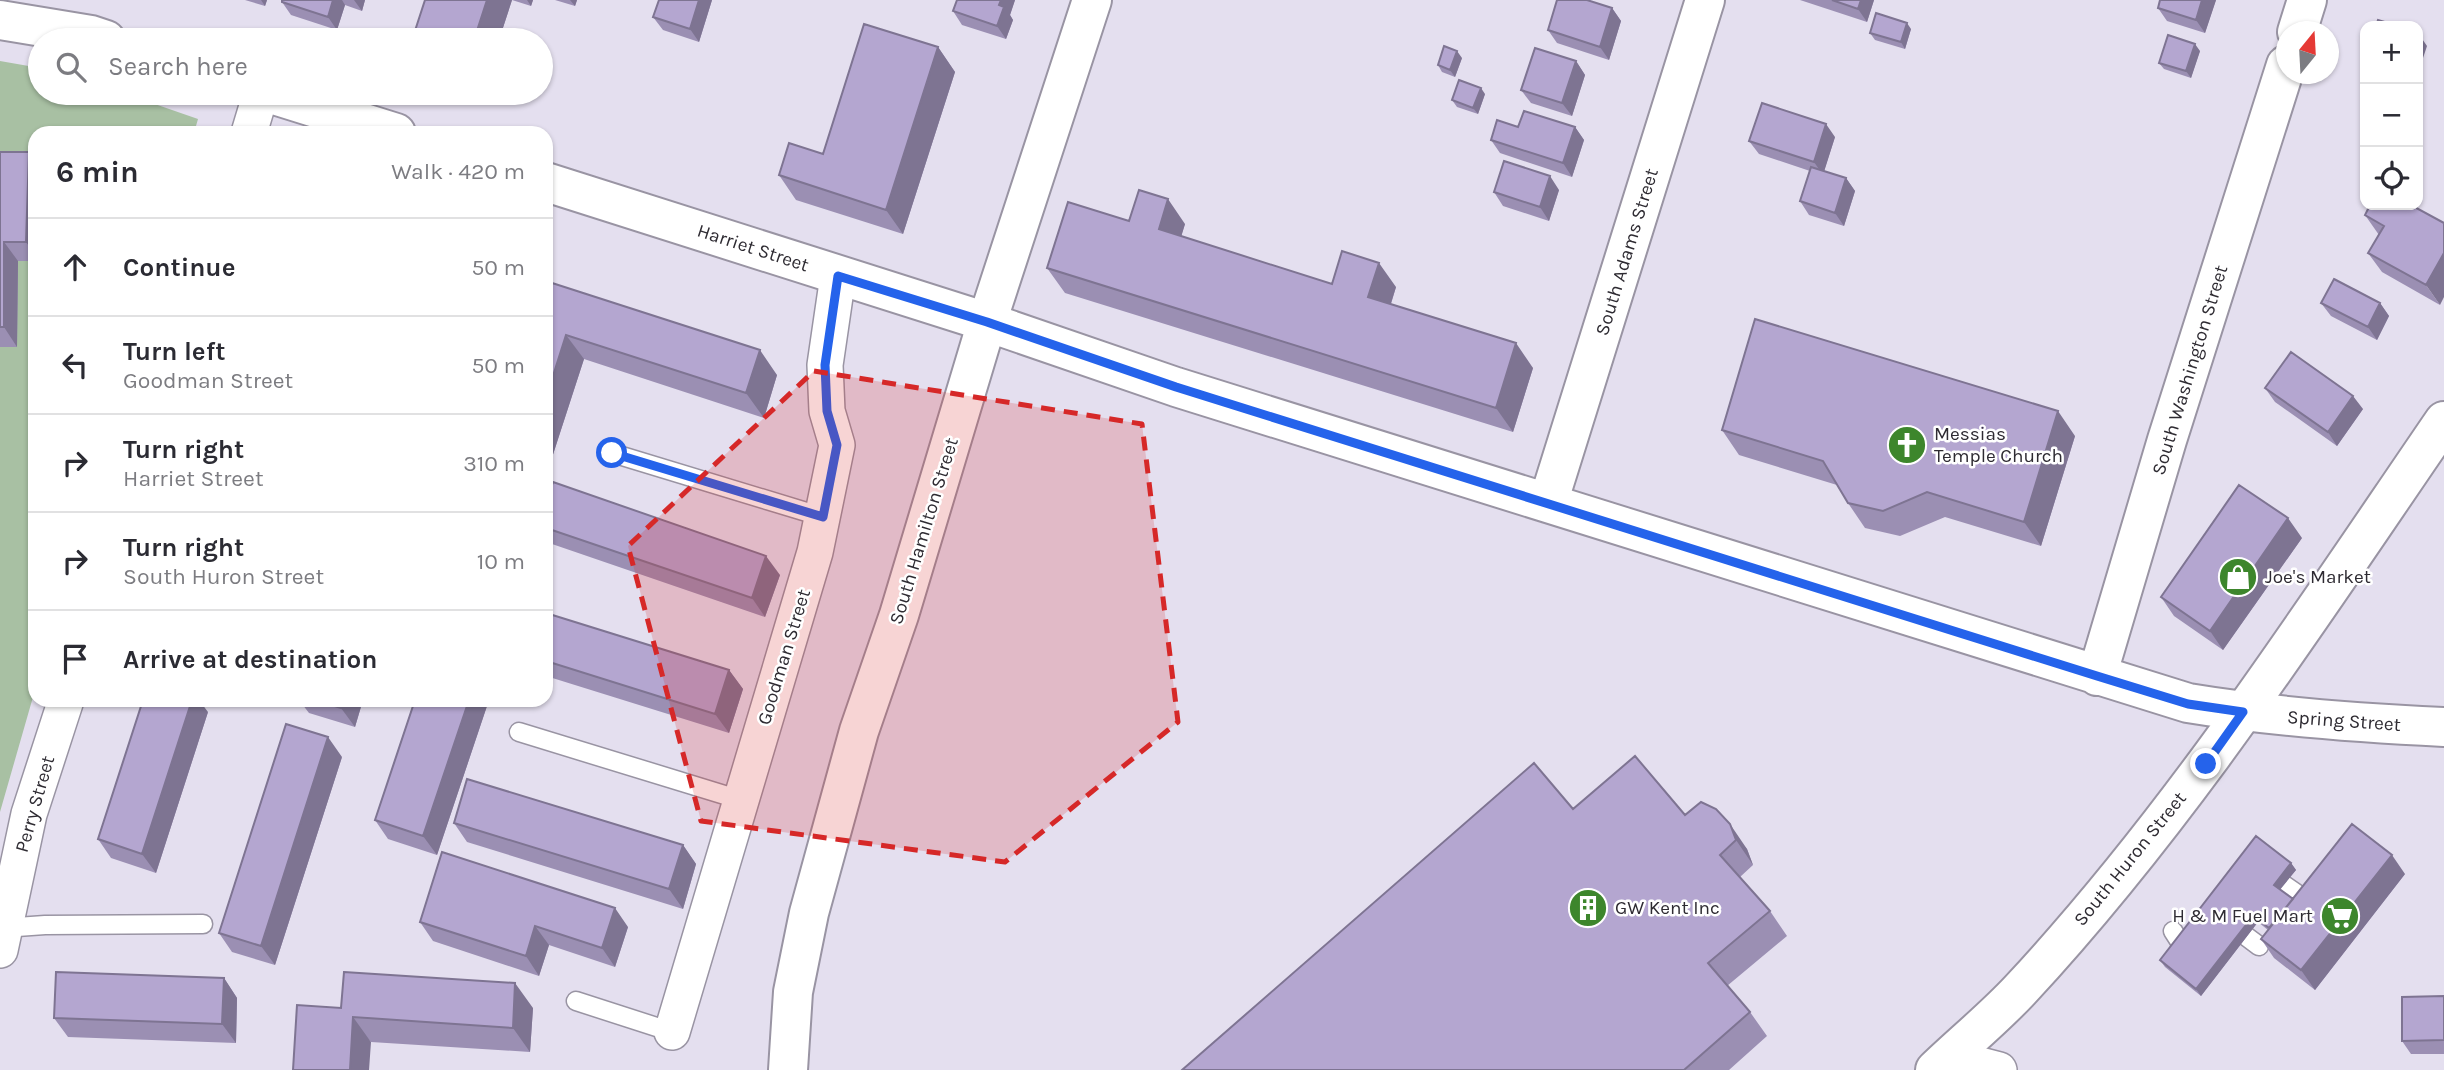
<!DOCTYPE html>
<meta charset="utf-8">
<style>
body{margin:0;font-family:Karla,sans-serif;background:#f2f2f3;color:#2b2b33}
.controls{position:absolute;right:21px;top:21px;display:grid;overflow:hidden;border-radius:14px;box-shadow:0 2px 5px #0004}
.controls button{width:63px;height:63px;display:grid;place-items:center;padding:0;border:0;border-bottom:2px solid #e1e1e2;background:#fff;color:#2b2b33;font:35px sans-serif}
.compass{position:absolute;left:2276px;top:21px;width:63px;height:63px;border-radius:50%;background:#fff;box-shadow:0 2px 5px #0004;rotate:18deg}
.stop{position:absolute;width:21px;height:21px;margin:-16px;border:5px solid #2563eb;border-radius:50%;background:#fff}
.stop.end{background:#2563eb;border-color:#fff;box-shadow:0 2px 7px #0008}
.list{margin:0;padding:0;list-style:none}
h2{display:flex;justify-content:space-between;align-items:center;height:91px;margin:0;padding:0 28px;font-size:30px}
h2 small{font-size:23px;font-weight:400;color:#7c7c81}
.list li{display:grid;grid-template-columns:46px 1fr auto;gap:21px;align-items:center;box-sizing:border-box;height:98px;padding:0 28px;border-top:2px solid #e1e1e2}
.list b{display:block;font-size:26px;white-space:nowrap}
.list p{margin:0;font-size:23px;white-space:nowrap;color:#7c7c81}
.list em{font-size:23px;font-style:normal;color:#7c7c81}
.icon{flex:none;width:38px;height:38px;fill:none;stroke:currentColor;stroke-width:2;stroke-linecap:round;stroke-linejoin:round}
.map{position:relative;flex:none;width:2444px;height:1070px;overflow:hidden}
.search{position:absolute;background:#fff;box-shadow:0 2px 5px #0004;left:28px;top:28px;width:525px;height:77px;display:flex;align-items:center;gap:18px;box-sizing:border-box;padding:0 24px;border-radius:38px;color:#7c7c81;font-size:26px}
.panel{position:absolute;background:#fff;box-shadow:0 2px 5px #0004;left:28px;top:126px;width:525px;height:581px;border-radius:21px}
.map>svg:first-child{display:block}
.green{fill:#a8c0a3}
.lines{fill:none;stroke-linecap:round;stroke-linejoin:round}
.lane-casing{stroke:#9994a3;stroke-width:21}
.street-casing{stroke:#9994a3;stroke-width:38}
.secondary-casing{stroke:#9994a3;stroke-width:42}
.primary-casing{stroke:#9994a3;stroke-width:42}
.lane{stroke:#fff;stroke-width:18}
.street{stroke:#fff;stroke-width:35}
.secondary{stroke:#fff;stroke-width:38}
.primary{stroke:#fff;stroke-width:38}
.wall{fill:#9b8fb3}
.shaded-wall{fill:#7e7492}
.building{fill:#b4a6d0;stroke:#7e7492;stroke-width:2}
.route{stroke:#2563eb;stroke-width:9}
.marked{fill:#d62828;fill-opacity:0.2;stroke:#d62828;stroke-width:5;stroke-dasharray:14 9;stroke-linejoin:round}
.labels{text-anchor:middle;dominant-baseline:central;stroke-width:5;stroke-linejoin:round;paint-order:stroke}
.street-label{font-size:19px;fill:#2e2b32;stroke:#fff}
.poi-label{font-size:19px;fill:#2e2b32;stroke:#fff;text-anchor:start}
</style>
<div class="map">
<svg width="2444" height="1070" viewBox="0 0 2444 1070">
<rect width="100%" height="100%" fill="#e4dfef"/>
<path class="green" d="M0,61L40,68V93H123L198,119L194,133H35V690L0,812Z"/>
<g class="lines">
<g class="lane-casing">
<path id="lane" d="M612,453L823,517
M519,732L741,800
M2284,885L2297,894
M3,928L45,925L203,924
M2173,931L2182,945
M2247,937L2259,946
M576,1001L672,1032"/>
</g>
<g class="street-casing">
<path id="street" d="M249,133L261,93
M0,950L29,814L66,700
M672,1032L815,552L837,445L827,411L825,365L838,276
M1949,1057L1999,1070"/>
</g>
<g class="secondary-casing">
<path id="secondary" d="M0,20L91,35L106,40
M2297,32L2307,0
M268,93L396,133
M546,182L987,322L1176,387L2188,703C2273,717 2358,723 2444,727
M1548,503L1705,0
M2097,676L2167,440L2286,65"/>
</g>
<g class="primary-casing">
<path id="primary" d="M788,1070L793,992L809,913L859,731L899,615L987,322L1092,0
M1935,1070C1963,1043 1994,1018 2020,990C2181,817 2311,615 2444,421"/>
</g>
<use href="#lane" class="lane"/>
<use href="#street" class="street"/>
<use href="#secondary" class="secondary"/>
<use href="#primary" class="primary"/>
</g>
<path class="wall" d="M245,0H267L265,6Z
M282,0H365L362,11L345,5L337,30L291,15L282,2Z
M425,0H533L531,6L512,0L499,40H412Z
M555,0H577L575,6Z
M712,0L699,42L663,30L653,17Z
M957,0H1015L1010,15L1013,20L1006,39L962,25L953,11Z
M1800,0H1874L1867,22Z
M2160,0H2216L2205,33L2167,21L2158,8Z
M1612,8L1621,21L1609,60L1557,43L1548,30Z
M1911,29L1905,49L1875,40L1870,33Z
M938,47L955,72L903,234L796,200L779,175L823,154Z
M2200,51L2191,78L2164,69L2159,63Z
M1462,58L1455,77L1442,72L1438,65Z
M1576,61L1585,75L1572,116L1531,103L1521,90Z
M458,93H482L480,100Z
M1485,94L1478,114L1457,107L1452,100Z
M1518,127H1575L1584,140L1572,177L1500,153L1491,140Z
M1835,137L1824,171L1846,178L1855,191L1844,226L1809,215L1800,201L1810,171L1759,154L1749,141Z
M0,152H29L35,160V261H18L17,347H0Z
M1559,190L1549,221L1503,206L1494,192Z
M2370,205L2440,305L2382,272L2368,253L2379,235L2365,215Z
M1129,221L1185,224L1181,236L1332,284L1396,287L1391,304L1533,368L1513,432L1065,293L1047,268Z
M546,292L777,375L764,418L584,359L546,476Z
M2321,303H2380L2389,316L2377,340L2331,316Z
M2265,388L2363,409L2337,446L2275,402Z
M1722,430L2075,436L2041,546L1945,517L1900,536L1865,528L1848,503L1837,485L1739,455Z
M546,503L780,575L765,617L552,544L546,536Z
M2302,538L2223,650L2174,616L2161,597Z
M546,613L729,670L743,689L729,733L546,676Z
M299,700H363L355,727L309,713Z
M415,700H489L437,855L388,839L375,820Z
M208,712L156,873L111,858L98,839Z
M342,757L275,965L232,952L219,933Z
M1701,802L1747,849L1753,865L1740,877L1770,911L1787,936L1727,986L1750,1012L1767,1036L1729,1070H1182L1573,809L1685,815Z
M454,823L683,845L696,864L683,909L467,842Z
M2291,863L2296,870L2280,889L2293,899L2405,874L2315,990L2274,958L2261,939L2268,930L2258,922L2201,996L2165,967L2160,960Z
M420,922L628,927L615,967L549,945L539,976L433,941Z
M224,978L237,998L236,1043L68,1037L54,1018Z
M2444,996V1054H2411L2402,1041Z
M341,1008H533L530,1052L371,1042Z"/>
<path class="shaded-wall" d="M261,0H267L265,6Z
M333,0H342L345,5L337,30L328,17Z
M354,0H365L362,11Z
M487,0H512L499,40H474Z
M527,0H533L531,6Z
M570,0H577L575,6Z
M699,0H712L699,42L690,29Z
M1001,0H1015L1010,15L1013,20L1006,39L997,26L999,5Z
M1861,0H1874L1867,22L1858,9Z
M2202,0H2216L2205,33L2196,20Z
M1612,8L1621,21L1609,60L1600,47Z
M1907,23L1911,29L1905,49L1901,42Z
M2418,33L2427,46L2418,73Z
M2195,44L2200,51L2191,78L2186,71Z
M938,47L955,72L903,234L886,210Z
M1457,51L1462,58L1455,77L1450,70Z
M1576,61L1585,75L1572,116L1562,103Z
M1481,88L1485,94L1478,114L1473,108Z
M475,93H482L480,100Z
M1826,124L1835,137L1823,175L1814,162Z
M1575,127L1584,140L1572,177L1563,163Z
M29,152L35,160V254L26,242Z
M1550,176L1559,190L1549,221L1540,207Z
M1846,178L1855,191L1844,226L1835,213Z
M1168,199L1185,224L1176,254L1159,229Z
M4,242L18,261L17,347L4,327Z
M2444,253V297L2440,305L2426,285Z
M1379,263L1396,287L1385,322L1368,297Z
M2380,303L2389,316L2377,340L2368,327Z
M566,335L584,359L546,476V398Z
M1516,343L1533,368L1513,432L1496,408Z
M760,350L777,375L764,418L746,393Z
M2353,396L2363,409L2337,446L2328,432Z
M2058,411L2075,436L2041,546L2024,522Z
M2288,518L2302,538L2223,650L2210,631Z
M766,556L780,575L765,617L752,598Z
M729,670L743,689L729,733L715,714Z
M192,700H199L208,712L156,873L142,854Z
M344,700H363L355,727L341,708Z
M469,700H489L437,855L423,836Z
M328,737L342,757L275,965L261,946Z
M1730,824L1747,849L1753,865L1736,840Z
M683,845L696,864L683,909L669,889Z
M2392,855L2405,874L2315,990L2301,970Z
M2291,863L2296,870L2279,891L2274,885Z
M615,908L628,927L615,967L602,948Z
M2253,916L2258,922L2201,996L2196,989Z
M535,926L549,945L539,976L526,956Z
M224,978L237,998L236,1043L222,1024Z
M515,983L533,1008L530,1052L513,1028Z
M353,1017L371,1042L369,1070H350Z"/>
<path class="building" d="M282,0H333L328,17L282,2Z
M425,0H487L474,40H412Z
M659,0H699L690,29L653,17Z
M957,0H1001L999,5L1004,7L997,26L953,11Z
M1557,0H1587L1612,8L1600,47L1548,30Z
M1832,0H1861L1858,9Z
M2160,0H2202L2196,20L2158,8Z
M1876,13L1907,23L1901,42L1870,33Z
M2378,20L2398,26H2376Z
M864,24L938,47L886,210L779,175L789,143L823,154Z
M2168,35L2195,44L2186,71L2159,63Z
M1444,46L1457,51L1450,70L1438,65Z
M1535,48L1576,61L1562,103L1521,90Z
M2365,60V72L2362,71Z
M1459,80L1481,88L1473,108L1452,100Z
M1762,103L1826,124L1814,162L1749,141Z
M1524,111L1575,127L1563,163L1491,140L1497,120L1518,127Z
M0,152H29L26,242H4V327H0Z
M1504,161L1550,176L1540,207L1494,192Z
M1811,167L1846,178L1835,213L1800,201Z
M1139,190L1168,199L1159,229L1332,284L1342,251L1379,263L1368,297L1516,343L1496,408L1047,268L1068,202L1129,221Z
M2370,205H2411L2444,223V253L2426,285L2368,253L2384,226L2365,215Z
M2334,279L2380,303L2368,327L2321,303Z
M549,282L760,350L746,393L566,335L546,398V292Z
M1755,319L2058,411L2024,522L1927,492L1883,511L1848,503L1823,461L1722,430Z
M2291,352L2353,396L2328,432L2265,388Z
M553,482L766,556L752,598L546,528V503Z
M2239,485L2288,518L2210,631L2161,597Z
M546,613L729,670L715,714L546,661Z
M143,700H192L142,854L98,839Z
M315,700H344L341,708Z
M415,700H469L423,836L375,820Z
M286,724L328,737L261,946L219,933Z
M1635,756L1685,815L1701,802L1716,809L1730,824L1736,840L1720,855L1770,911L1708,963L1750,1012L1684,1070H1182L1534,763L1573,809Z
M467,779L683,845L669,889L454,823Z
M2352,824L2392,855L2301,970L2261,939Z
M2256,836L2291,863L2274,885L2293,899L2269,928L2253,916L2196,989L2160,960Z
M442,852L615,908L602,948L535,926L526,956L420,922Z
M56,972L224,978L222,1024L54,1018Z
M344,972L515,983L513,1028L353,1017L350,1070H293L297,1005L341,1008Z
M2444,996V1040L2402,1041V997Z"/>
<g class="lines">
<path class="route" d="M612,453L823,517L837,445L827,411L825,365L838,276L987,322L1176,387L2097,676L2188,704L2243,712L2206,764"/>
</g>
<path class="marked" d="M814,371L1142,424L1178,722L1005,862L701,821L628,546Z"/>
<defs>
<g id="church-disc" transform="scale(2.0125)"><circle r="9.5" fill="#3d862c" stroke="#fff"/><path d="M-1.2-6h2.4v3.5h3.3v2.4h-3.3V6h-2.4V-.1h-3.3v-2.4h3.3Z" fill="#fff"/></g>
<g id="shop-disc" transform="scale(2.0125)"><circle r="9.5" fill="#3d862c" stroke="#fff"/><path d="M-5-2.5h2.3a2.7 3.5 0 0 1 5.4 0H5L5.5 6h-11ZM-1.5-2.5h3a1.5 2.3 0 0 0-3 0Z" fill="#fff"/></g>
<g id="building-disc" transform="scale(2.0125)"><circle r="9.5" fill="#3d862c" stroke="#fff"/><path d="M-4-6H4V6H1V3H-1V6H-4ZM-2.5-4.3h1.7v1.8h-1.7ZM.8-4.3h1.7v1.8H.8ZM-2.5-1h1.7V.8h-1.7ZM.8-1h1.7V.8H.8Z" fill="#fff"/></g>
<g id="supermarket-disc" transform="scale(2.0125)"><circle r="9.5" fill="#3d862c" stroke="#fff"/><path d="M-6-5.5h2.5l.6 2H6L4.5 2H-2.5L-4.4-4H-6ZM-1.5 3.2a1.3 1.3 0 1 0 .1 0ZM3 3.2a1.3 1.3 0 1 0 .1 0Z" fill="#fff"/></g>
</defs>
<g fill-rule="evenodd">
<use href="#church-disc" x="1907" y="445"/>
<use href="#shop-disc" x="2238" y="577"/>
<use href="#building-disc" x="1588" y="908"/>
<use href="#supermarket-disc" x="2340" y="916"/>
</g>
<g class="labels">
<g class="street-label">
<text transform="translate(753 248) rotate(18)">Harriet Street</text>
<text transform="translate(1627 252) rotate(-73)">South Adams Street</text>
<text transform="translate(2190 370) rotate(-73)">South Washington Street</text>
<text transform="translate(924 531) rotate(-73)">South Hamilton Street</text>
<text transform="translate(784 657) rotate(-73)">Goodman Street</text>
<text transform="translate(2344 721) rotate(4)">Spring Street</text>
<text transform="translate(35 804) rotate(-74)">Perry Street</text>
<text transform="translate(2130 859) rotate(-51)">South Huron Street</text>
</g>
<g class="poi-label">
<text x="1934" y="434">Messias<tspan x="1934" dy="22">Temple Church</tspan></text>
<text x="2265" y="577">Joe's Market</text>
<text x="1615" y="908">GW Kent Inc</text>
<text x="2313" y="916" text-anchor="end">H &amp; M Fuel Mart</text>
</g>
</g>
</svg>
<div class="controls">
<button>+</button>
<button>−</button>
<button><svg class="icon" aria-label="locate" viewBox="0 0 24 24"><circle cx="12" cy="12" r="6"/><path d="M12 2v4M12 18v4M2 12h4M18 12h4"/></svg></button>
</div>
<svg class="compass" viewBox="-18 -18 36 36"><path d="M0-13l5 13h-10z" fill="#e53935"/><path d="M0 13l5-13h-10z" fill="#7c7c81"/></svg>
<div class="stop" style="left:612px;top:453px"></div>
<div class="stop end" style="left:2206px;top:764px"></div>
<div class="search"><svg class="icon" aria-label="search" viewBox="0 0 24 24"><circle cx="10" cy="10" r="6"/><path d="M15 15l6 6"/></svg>Search here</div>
<section class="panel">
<h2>6 min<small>Walk · 420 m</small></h2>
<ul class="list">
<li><svg class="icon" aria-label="ahead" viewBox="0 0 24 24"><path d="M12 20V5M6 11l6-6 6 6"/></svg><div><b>Continue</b></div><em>50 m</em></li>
<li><svg class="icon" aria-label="left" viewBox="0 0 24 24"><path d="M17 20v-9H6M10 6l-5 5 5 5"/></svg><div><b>Turn left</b><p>Goodman Street</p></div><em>50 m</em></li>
<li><svg class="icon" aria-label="right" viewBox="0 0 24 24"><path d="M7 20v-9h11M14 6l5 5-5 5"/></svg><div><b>Turn right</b><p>Harriet Street</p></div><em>310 m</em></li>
<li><svg class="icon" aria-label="right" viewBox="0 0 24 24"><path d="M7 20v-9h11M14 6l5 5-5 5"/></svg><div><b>Turn right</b><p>South Huron Street</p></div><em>10 m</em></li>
<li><svg class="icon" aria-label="arrive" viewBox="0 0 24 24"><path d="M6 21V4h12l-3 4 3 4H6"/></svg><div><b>Arrive at destination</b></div></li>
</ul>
</section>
</div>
